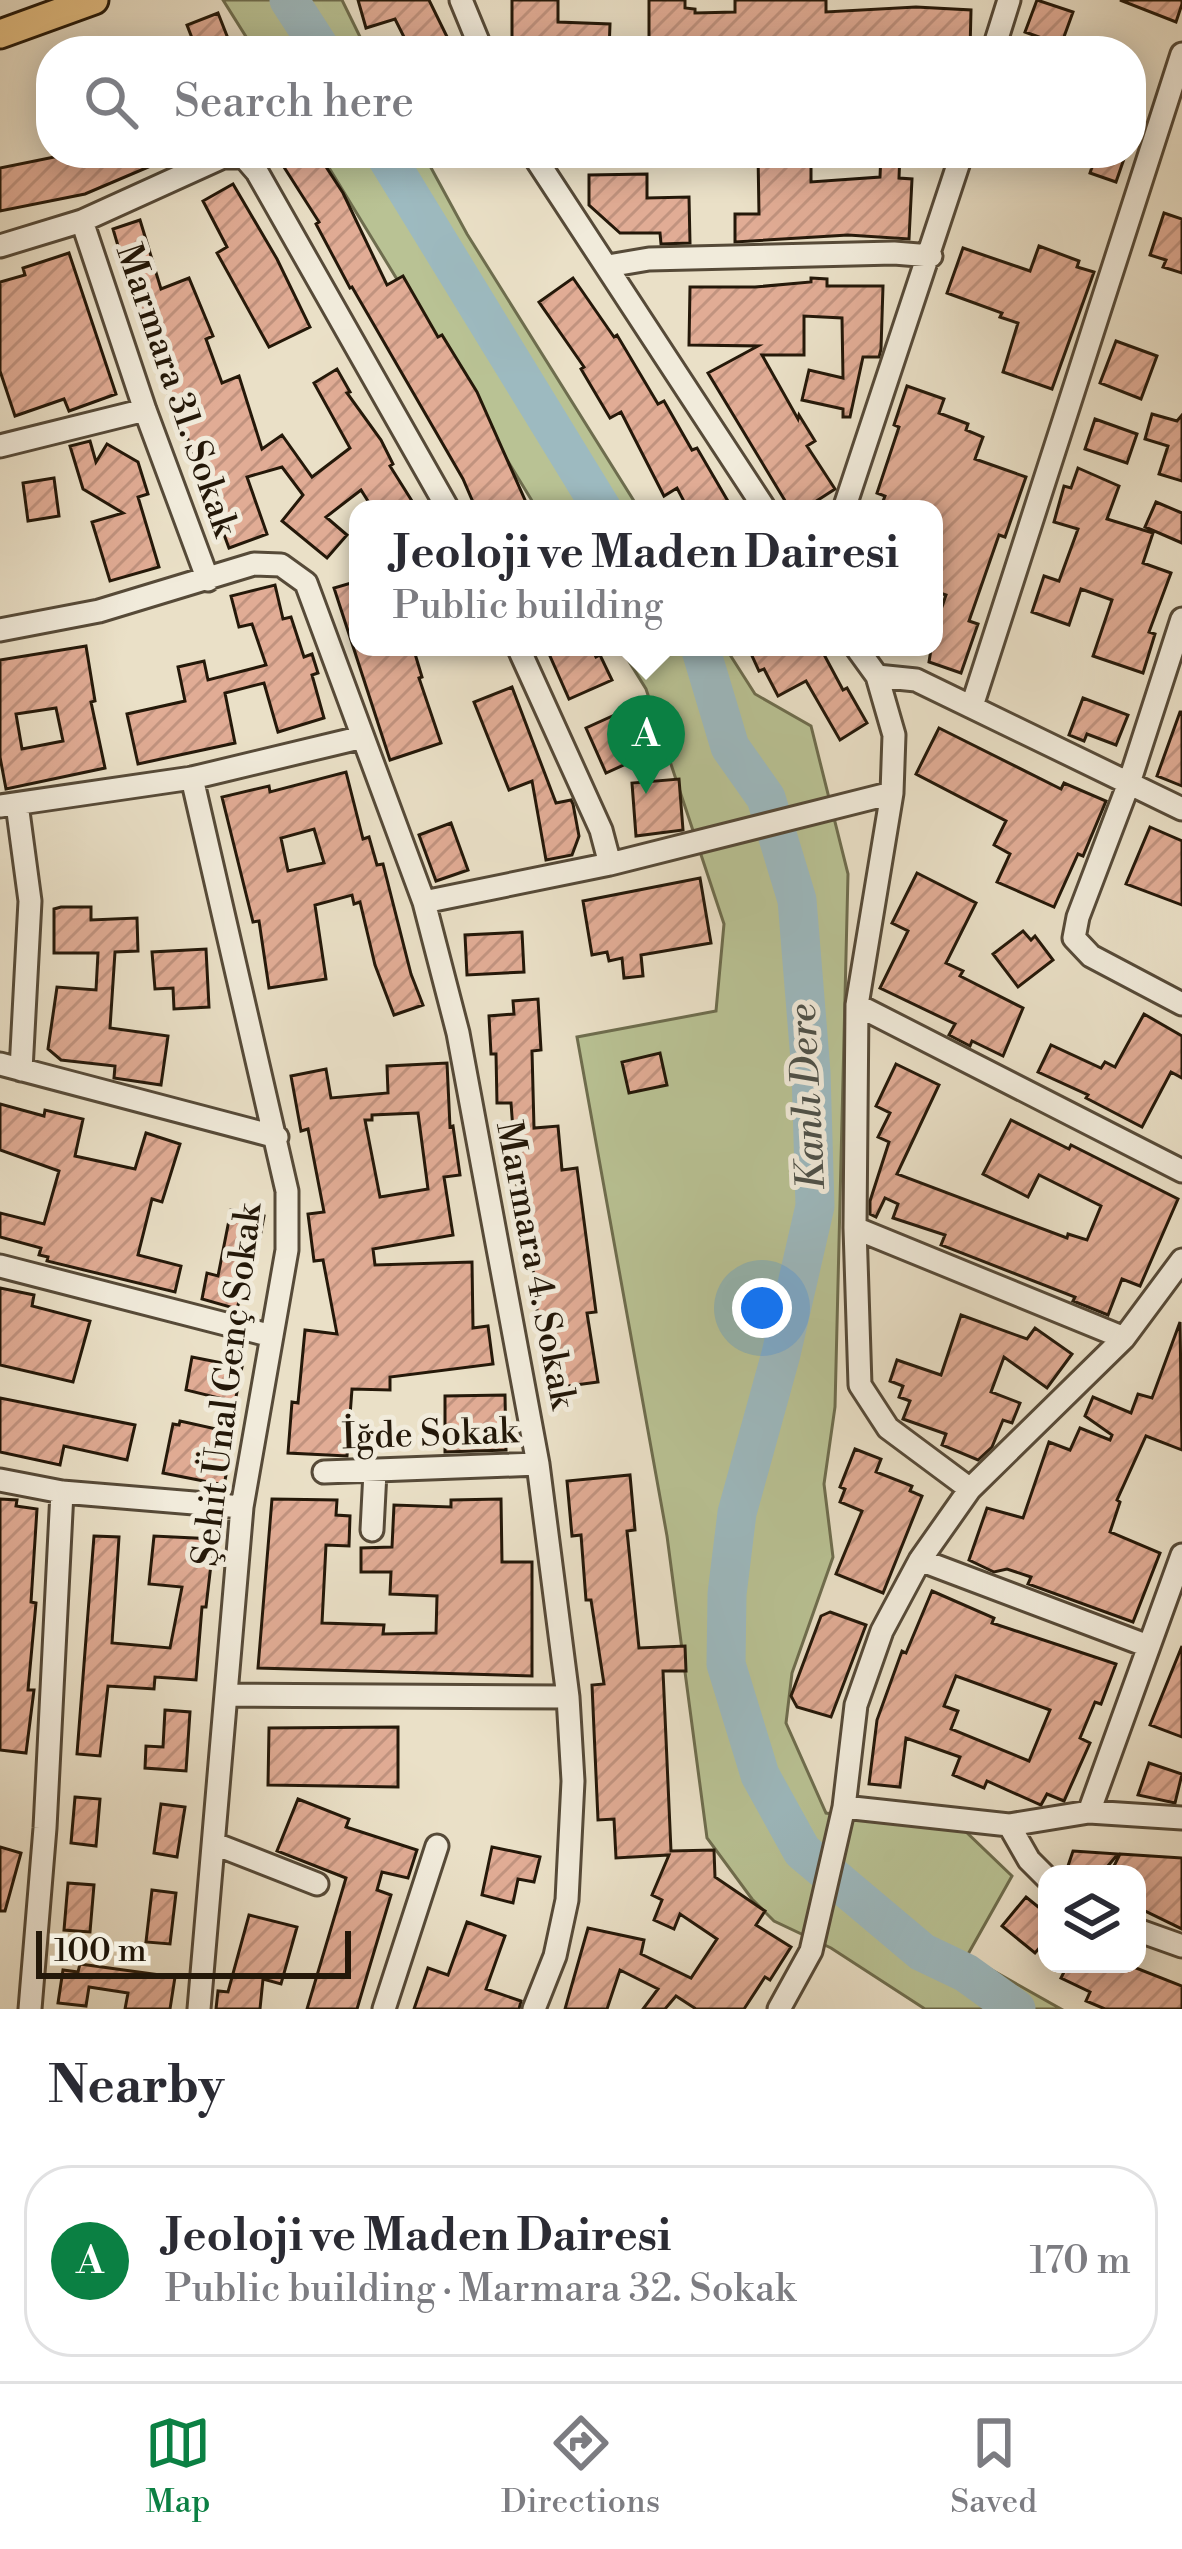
<!DOCTYPE html>
<meta charset="utf-8">
<style>
body{margin:0;font-family:"Libre Bodoni",serif;background:#f2f2f3;color:#2b2b33}
.controls{position:absolute;right:36px;bottom:36px;display:grid;overflow:hidden;border-radius:24px;box-shadow:0 6px 30px #0003}
.controls button{width:108px;height:108px;display:grid;place-items:center;padding:0;border:0;border-bottom:3px solid #e1e1e2;background:#fff;color:#2b2b33;font:60px sans-serif}
.scale{position:absolute;left:36px;bottom:30px;width:315px;box-sizing:border-box;padding-left:12px;border:6px solid #241809;border-top:0;font-size:33px;line-height:42px;white-space:nowrap;color:#241809;-webkit-text-stroke:9px #f1ebdb;paint-order:stroke}
.you{position:absolute;left:762px;top:1308px;width:42px;height:42px;margin:-30px;border:9px solid #fff;border-radius:50%;background:#1a73e8;box-shadow:0 0 0 18px #1a73e833}
.badge{display:grid;place-items:center;width:78px;height:78px;border-radius:50%;background:#0b8043;color:#fff;font-size:39px;font-weight:700}
.pin{position:absolute;translate:-50% -99px;filter:drop-shadow(0 3px 6px #0008)}
.pin::after{content:'';position:absolute;top:63px;width:42px;height:36px;background:inherit;clip-path:polygon(0 0,100% 0,50% 100%)}
.popup{position:absolute;left:349px;top:500px;width:594px;height:156px;box-sizing:border-box;display:grid;place-content:center;border-radius:24px;background:#fff;filter:drop-shadow(0 3px 9px #0005);font-size:39px;white-space:nowrap;color:#7c7c81}
.popup b{font-size:45px;color:#2b2b33}
.popup::after{content:'';position:absolute;left:50%;top:100%;margin-left:-24px;border:24px solid transparent;border-top-color:#fff}
.list{margin:0;padding:0;list-style:none}
h2{display:flex;justify-content:space-between;align-items:center;height:156px;margin:0;padding:0 48px;font-size:51px}
h2 small{font-size:39px;font-weight:400;color:#7c7c81}
.list li{display:grid;grid-template-columns:78px 1fr auto;gap:36px;align-items:center;box-sizing:border-box;height:192px;margin:0 24px 24px;padding:0 24px;border:3px solid #e1e1e2;border-radius:48px}
.list b{display:block;font-size:45px;white-space:nowrap}
.list p{margin:0;font-size:39px;white-space:nowrap;color:#7c7c81}
.list em{font-size:39px;font-style:normal;color:#7c7c81}
.icon{flex:none;width:66px;height:66px;fill:none;stroke:currentColor;stroke-width:2;stroke-linecap:round;stroke-linejoin:round}
.map{position:relative;flex:none;width:1182px;height:2009px;overflow:hidden}
.search{position:absolute;background:#fff;box-shadow:0 6px 30px #0003;left:36px;right:36px;top:36px;height:132px;display:flex;align-items:center;gap:30px;box-sizing:border-box;padding:0 42px;border-radius:48px;color:#7c7c81;font-size:45px}
.sheet{height:372px;background:#fff}
nav{display:flex;justify-content:space-around;align-items:center;box-sizing:border-box;height:168px;border-top:3px solid #e1e1e2;background:#fff;font-size:33px;color:#7c7c81}
nav a{display:grid;justify-items:center;gap:6px}
nav .on{color:#0b8043}
.map>svg:first-child{display:block}
.green{fill:#b9c294;stroke:#6e6d4e;stroke-width:3}
.lines{fill:none;stroke-linecap:round;stroke-linejoin:round}
.river{stroke:#9dbac0;stroke-width:39}
.building{fill:url(#building-hatch);stroke:#241809;stroke-width:3;fill-rule:evenodd}
.minor-casing{stroke:#564a38;stroke-width:27}
.major-casing{stroke:#241809;stroke-width:33}
.minor{stroke:#f1ebdb;stroke-width:21}
.major{stroke:#e5c084;stroke-width:27}
.labels{text-anchor:middle;dominant-baseline:central;stroke-width:10;stroke-linejoin:round;paint-order:stroke}
.street-label{font-size:36px;fill:#241809;stroke:#f1ebdb}
.water-label{font-size:39px;font-style:italic;fill:#4e5149;stroke:#f1ebdb}
</style>
<div class="map">
<svg width="1182" height="2009" viewBox="0 0 1182 2009">
<defs>
<pattern id="building-hatch" width="6" height="6" patternUnits="userSpaceOnUse" patternTransform="scale(3)"><rect width="6" height="6" fill="#e1ac95"/><path d="M-1 1l2-2M0 6l6-6M5 7l2-2" fill="none" stroke="#c1937f"/></pattern>
</defs>
<rect width="100%" height="100%" fill="#eae0c7"/>
<filter id="stains"><feTurbulence type="fractalNoise" baseFrequency=".00167" numOctaves="4"/><feColorMatrix values="0 0 0 0 .2 0 0 0 0 .09 0 0 0 0 .02 0 0 0 .5 -.17"/></filter>
<radialGradient id="worn" r=".72"><stop offset=".6" stop-color="#630" stop-opacity="0"/><stop offset="1" stop-color="#630" stop-opacity=".3"/></radialGradient>
<path class="green" d="M223,0H342L367,51H255Z
M320,153H423L467,234L639,509H537Z
M620,647H725L755,694L811,726L848,874L835,1407L824,1484L833,1557L792,1673L786,1723L826,1813L964,1830L1012,1876L967,1956L1061,2009H925L831,1948L774,1921L752,1899L707,1838L667,1536L577,1037L716,1011L724,924L646,689Z"/>
<g class="lines">
<path class="river" d="M289,0L322,51
M384,153L602,509
M700,647L730,747L766,798L797,900L811,1072L815,1206L781,1354L737,1513L727,1594L726,1664L760,1775L802,1851L922,1952L966,1973L1016,2009"/>
</g>
<path class="building" d="M358,0H429L454,51H411L395,19L366,28Z
M512,0H558V22L610,24L609,51L512,50Z
M649,0H685V8L695,9V13L735,12V0H826V12L916,7L971,10L970,51H845V43L758,46V51L649,50Z
M1037,0L1073,12L1061,45L1025,32Z
M1120,0H1182V4L1176,22Z
M218,13L227,36L220,39L225,51H197L187,25Z
M74,153H178L179,154L85,194L0,211V168Z
M275,153H317L343,193L387,285L403,276L438,337L442,335L477,392L529,509H476L463,479L352,287L350,288L316,224L319,222Z
M758,153H811V182L880,177L881,153H900L899,178L912,179L909,239L848,235L735,242V214H759Z
M1061,153H1126L1116,182L1090,173L1092,167L1060,156Z
M647,174V198L689,197L690,243L661,244L660,233H620L589,205V175Z
M233,184L277,259L310,327L269,347L217,253L227,247L203,201Z
M1164,213L1182,219V273L1163,267L1166,260L1150,255Z
M140,220L161,289L189,278L213,336L206,339L222,383L239,376L262,449L282,435L312,477L350,448L314,383L337,369L350,392L347,393L381,440L393,464L390,466L417,509H373L361,490L326,517L347,535L327,558L282,521L303,495L282,467L247,477L267,534L229,548L207,488L202,490L185,429L179,431L169,404L172,403L160,375L164,373L134,300L113,229Z
M1039,246L1079,261L1077,267L1094,272L1052,389L1003,372L1018,323L1000,317L1002,313L947,293L963,248L1030,271Z
M69,253L116,394L69,411L64,399L15,416L0,371V282L25,275L23,268Z
M573,278L614,337L617,335L658,404L664,401L692,450L697,448L729,503L718,509H688L677,488L664,496L621,412L610,418L581,369L584,367L539,302Z
M811,278L827,279V286H883L881,349L879,357H863L850,417H843V409L802,400L809,370L843,378L842,318L804,316V355H762L798,419L799,415L815,441L807,446L835,489L804,509H790L708,373L758,346L689,345L690,287H755L811,282Z
M1116,341L1157,356L1141,399L1100,383Z
M907,386L944,399L939,413L968,424L966,430L983,437L975,459L1026,477L1005,537L999,535L969,621L978,624L961,673L929,662L934,630L946,595L934,591V509H880L885,496L877,493L899,427L894,425Z
M1152,414L1177,421L1182,415V481L1159,474L1168,446L1145,439Z
M1095,419L1137,434L1127,463L1085,449Z
M90,441L96,462L107,444L138,462L148,494L138,497L159,567L110,581L92,522L123,513L83,489L70,446Z
M1078,468L1119,486L1107,519L1153,533L1143,563L1171,573L1149,632L1155,634L1143,673L1093,656L1112,600L1081,589L1069,625L1032,612L1044,576L1059,581L1078,529L1054,522L1064,486L1071,488Z
M54,478L59,516L28,521L23,483Z
M1156,502L1182,513V543L1145,527Z
M358,581V647H413L422,677L419,678L441,743L390,760L334,588Z
M275,585L283,619L291,617L304,657L312,654L318,673L312,675L324,718L278,732L264,683L225,693L235,743L138,764L127,714L185,701L178,667L204,661L208,680L266,665L252,624L239,627L231,596Z
M86,646L95,701L91,702L105,768L6,789L0,757V660ZM56,708L63,741L22,749L16,714Z
M546,647H591L596,657L600,655L612,680L569,699Z
M748,647H820L843,690L847,688L867,723L840,740L806,681L778,696L764,669L759,671Z
M512,687L556,803L571,800L573,804L579,836L572,855L546,860L532,781L509,790L474,702Z
M1083,698L1128,715L1116,745L1087,734L1084,741L1069,735Z
M628,709L648,754L606,773L586,728Z
M1180,712H1182V786L1157,776Z
M939,728L1061,789L1064,783L1106,801L1083,856L1078,854L1054,907L997,882L1010,854L994,845L1006,821L916,774Z
M346,772L363,839L369,837L377,865L383,864L411,974L423,1005L394,1015L375,965L360,902L354,904L352,895L315,905L326,979L269,988L259,921L253,922L222,797L269,786L270,792ZM314,829L324,863L288,871L281,838Z
M679,779L683,830L636,836L632,783Z
M451,823L468,870L436,881L419,835Z
M1150,827L1182,841V905L1126,884Z
M917,873L976,903L946,963L963,971L960,976L1023,1008L1003,1056L972,1041L970,1046L949,1035L955,1024L880,988L908,931L892,923Z
M700,878L711,943L641,955L643,976L624,978L622,958L609,961L607,952L592,955L583,901Z
M61,907H91V920L137,918L138,951L115,952L110,1028L168,1036L161,1085L114,1078L115,1066L61,1060L48,1049L57,987L96,990L98,953H54V909Z
M1023,931L1031,940L1035,936L1053,960L1018,987L993,954Z
M522,932L524,972L467,975L465,935Z
M206,949L209,1007L174,1009L173,988L155,989L152,952Z
M538,999L541,1050L532,1051L534,1128L558,1126L562,1170L577,1168L596,1312L587,1313L598,1382L553,1388L544,1320H538L526,1197L518,1198L511,1103H497L496,1054H491L489,1016L514,1014L513,1001Z
M1144,1014L1182,1036V1078L1171,1072L1142,1127L1086,1098L1088,1095L1038,1072L1051,1045L1101,1068L1105,1062L1115,1067Z
M660,1053L667,1085L629,1093L622,1062Z
M447,1063L450,1127L453,1126L460,1175L444,1177L453,1235L373,1249L375,1265L472,1262L473,1328L488,1326L493,1364L390,1377V1390L352,1389L347,1456L288,1453L292,1402L298,1403L305,1330L337,1334L323,1260L314,1261L308,1214L324,1212L308,1129L301,1131L291,1076L326,1069L331,1098L388,1093L387,1066ZM418,1113L428,1189L380,1197L365,1120H372V1115Z
M896,1064L939,1085L897,1174L1067,1238L1068,1234L1087,1240L1101,1206L1039,1175L1028,1197L983,1174L1011,1120L1069,1149L1071,1145L1178,1199L1140,1286L1122,1279L1108,1315L1073,1301L1075,1297L941,1245L945,1235L893,1218L898,1204L885,1198L876,1217L870,1214V1201L889,1142L878,1137L890,1113L876,1106Z
M0,1104L44,1116L45,1110L83,1119L75,1156L135,1169L146,1133L180,1144L162,1202L152,1199L138,1255L181,1266L175,1292L47,1261L48,1257L39,1255L41,1248L0,1237V1213L44,1224L59,1171L0,1150Z
M231,1210L264,1216L255,1264L249,1263L237,1309L202,1299L207,1273L218,1276Z
M0,1288L34,1295L32,1306L90,1321L73,1382L0,1365Z
M961,1315L1027,1339L1035,1328L1072,1354L1047,1388L1004,1357L991,1392L1020,1403L1012,1423L1003,1420L992,1447L978,1460L942,1445L946,1434L903,1419L910,1401L899,1397L903,1386L890,1381L897,1360L941,1375Z
M1180,1322L1182,1450L1146,1436L1117,1500L1120,1502L1110,1532L1160,1553L1133,1622L1028,1584L1031,1577L1007,1569L994,1572L969,1560L987,1508L1023,1518L1049,1442L1070,1450L1080,1428L1110,1440L1112,1435L1085,1416L1093,1397L1131,1413L1138,1394L1152,1398Z
M192,1357L242,1367L235,1402L186,1390Z
M505,1395L506,1450L445,1452V1396Z
M0,1398L135,1425L127,1460L64,1446L60,1465L0,1452Z
M180,1421L230,1432L234,1436L224,1485L163,1473L173,1424L179,1425Z
M855,1449L881,1459L876,1472L912,1486L910,1491L922,1496L883,1593L836,1574L862,1511L840,1502L845,1489L840,1487Z
M630,1475L635,1530L627,1531L639,1648L685,1646L686,1671H663L671,1851L714,1850L715,1877L765,1911L756,1925L791,1947L770,1980L765,1977L744,2009H696L676,1996L665,2009H643L658,1989L620,1970L607,2009H565L588,1928L644,1940L641,1954L691,1978L717,1939L680,1914L674,1929L654,1920L662,1900L652,1895L669,1855L616,1858L614,1819L598,1820L592,1685L604,1684L591,1600H586L581,1535L572,1536L567,1481Z
M0,1499L17,1500L16,1506L37,1509L31,1602L36,1603L28,1690H34L26,1753L0,1750Z
M272,1499L337,1500L336,1515L350,1516L349,1546L326,1545L322,1623L384,1625L383,1634L436,1633L437,1596L390,1594L391,1572H361V1548L392,1547L394,1505L451,1507V1500L501,1499L502,1562H532V1676L258,1668Z
M94,1536L119,1537L112,1643L170,1648L182,1587L149,1584L154,1536L214,1539L206,1607H202L196,1680L155,1677L154,1689L108,1686L100,1756L77,1754Z
M932,1591L994,1618L992,1623L1116,1664L1101,1704L1095,1702L1080,1738L1090,1743L1064,1801L1047,1794L1041,1805L987,1781L984,1788L953,1775L960,1757L906,1738L900,1787L869,1784L877,1720L902,1651L906,1653ZM956,1676L1050,1710L1029,1761L951,1729L958,1711L944,1706Z
M830,1612L866,1625L831,1717L797,1707L791,1696L821,1616Z
M1182,1646V1737L1150,1725Z
M165,1710L190,1712L186,1771L145,1768L146,1746L163,1747Z
M398,1727V1787L268,1785L269,1728Z
M1149,1763L1182,1774L1175,1803L1138,1795Z
M75,1797L100,1799L96,1846L71,1843Z
M298,1799L349,1819L346,1827L417,1850L408,1878L382,1872L377,1890L391,1895L357,2009H307L346,1878L277,1851Z
M161,1804L185,1807L177,1857L154,1853Z
M0,1847L21,1853L5,1911H0Z
M492,1847L540,1857L534,1882L518,1879L513,1903L482,1895Z
M1073,1851L1118,1854L1101,1874H1079L1068,1866Z
M1120,1854L1182,1858V1929L1137,1907V1874H1110Z
M68,1883L94,1885L90,1932L64,1930Z
M152,1890L176,1893L170,1944L146,1942Z
M1026,1897L1047,1914V1939L1035,1953L1002,1926Z
M249,1915L297,1927L281,1984L263,1979L260,2009H216L218,1991L228,1992Z
M467,1922L505,1936L486,1989L521,2001L519,2009H414L428,1968L448,1975Z
M80,1964L175,1977L170,2009H125L128,1993L89,1987L86,2006L58,2003L63,1970L78,1972Z
M1068,1964H1126L1182,1986V2009H1105L1086,2001L1090,1992L1061,1978Z"/>
<g class="lines">
<g class="minor-casing">
<path id="minor" d="M461,0L482,51
M993,51L1009,0
M532,153L765,509
M82,221L145,410L208,580
M0,246L82,221L223,157H244L257,172L448,509
M608,266L649,259L894,253L931,256
M0,446L145,410
M844,509L962,153
M1182,619L1129,783L1078,917L1074,938L1091,956L1182,1004
M0,630L99,611L254,564L281,565L306,583L424,902L458,1033L538,1464L568,1697L573,1781L567,1900L555,1956L534,2009
M518,647L601,830L610,864
M856,647L877,676L894,735L892,793L857,1005L855,1228L860,1385L888,1428L970,1489
M877,676L916,680L1182,809
M972,706L1182,54
M192,778L287,1191V1250L242,1507L199,2009
M17,804L30,901L21,1070
M0,806L192,778L363,737
M424,902L610,864L892,793
M857,1005L1182,1171
M0,1064L277,1137
M855,1228L1124,1338
M0,1266L272,1336
M324,1472L538,1464
M0,1480L62,1492L242,1507
M372,1530L375,1472
M920,1560L1148,1646
M228,1695L568,1697
M844,1807L1009,1825L1089,1812L1182,1818
M1089,1812L1182,1555
M1009,1825L1029,1860L1047,1878
M215,1844L317,1884
M1137,1930L1182,1946
M30,2009L45,1828L62,1492
M384,2009L437,1846
M779,2009L811,1951L844,1807L856,1705L882,1631L920,1560L970,1489L1124,1338L1182,1260"/>
</g>
<g class="major-casing">
<path id="major" d="M0,34L94,0"/>
</g>
<use href="#minor" class="minor"/>
<use href="#major" class="major"/>
</g>
<g class="labels">
<g class="street-label">
<text transform="translate(176 390) rotate(71)">Marmara 31. Sokak</text>
<text transform="translate(535 1265) rotate(79)">Marmara 4. Sokak</text>
<text transform="translate(228 1385) rotate(-83)">Şehit Ünal Genç Sokak</text>
<text transform="translate(430 1435) rotate(-2)">İğde Sokak</text>
</g>
<g class="water-label">
<text transform="translate(808 1097) rotate(-93)">Kanlı Dere</text>
</g>
</g>
<rect width="100%" height="100%" filter="url(#stains)"/>
<rect width="100%" height="100%" fill="url(#worn)"/>
</svg>
<div class="controls">
<button><svg class="icon" aria-label="layers" viewBox="0 0 24 24"><path d="M12 4l9 5-9 5-9-5zM3 14l9 5 9-5"/></svg></button>
</div>
<div class="scale">100 m</div>
<div class="you"></div>
<div class="pin badge" style="left:646px;top:794px">A</div>
<div class="popup"><b>Jeoloji ve Maden Dairesi</b>Public building</div>
<div class="search"><svg class="icon" aria-label="search" viewBox="0 0 24 24"><circle cx="10" cy="10" r="6"/><path d="M15 15l6 6"/></svg>Search here</div>
</div>
<section class="sheet">
<h2>Nearby<small></small></h2>
<ul class="list">
<li><span class="badge">A</span><div><b>Jeoloji ve Maden Dairesi</b><p>Public building · Marmara 32. Sokak</p></div><em>170 m</em></li>
</ul>
</section>
<nav>
<a class="on"><svg class="icon" aria-label="map" viewBox="0 0 24 24"><path d="M3 6l6-2 6 2 6-2v14l-6 2-6-2-6 2zM9 4v14M15 6v14"/></svg>Map</a>
<a><svg class="icon" aria-label="directions" viewBox="0 0 24 24"><path d="M12 3l9 9-9 9-9-9zM9 14v-3h6M13 9l2 2-2 2"/></svg>Directions</a>
<a><svg class="icon" aria-label="saved" viewBox="0 0 24 24"><path d="M7 4h10v16l-5-4-5 4z"/></svg>Saved</a>
</nav>
